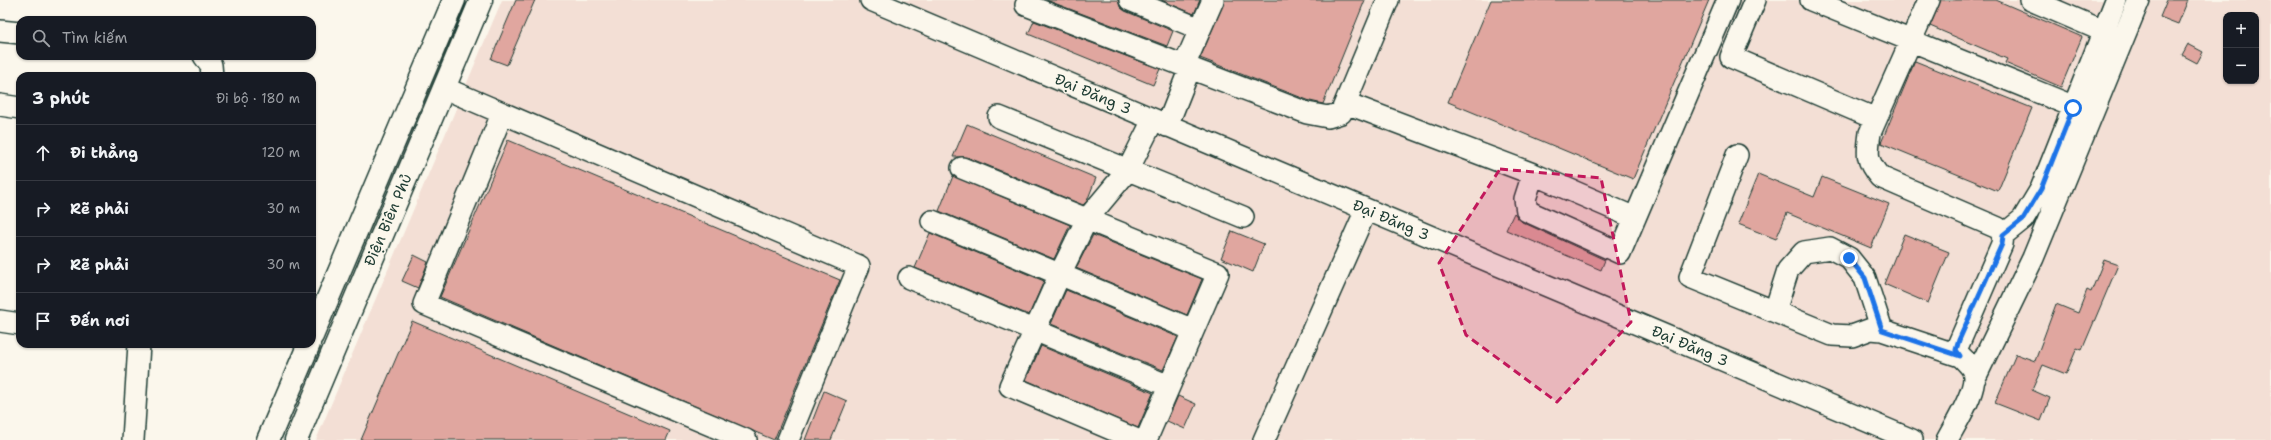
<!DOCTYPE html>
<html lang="vi">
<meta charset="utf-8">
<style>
body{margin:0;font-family:"Shantell Sans",sans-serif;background:#242831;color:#f1f3f6}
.controls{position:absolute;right:12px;top:12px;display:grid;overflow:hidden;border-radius:8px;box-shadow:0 1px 3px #0004}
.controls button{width:36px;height:36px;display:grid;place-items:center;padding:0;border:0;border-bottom:1px solid #363941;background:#171b24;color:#f1f3f6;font:20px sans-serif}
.stop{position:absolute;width:12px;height:12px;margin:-9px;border:3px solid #1a73e8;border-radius:50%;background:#fff}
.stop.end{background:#1a73e8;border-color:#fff;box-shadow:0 1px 4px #0008}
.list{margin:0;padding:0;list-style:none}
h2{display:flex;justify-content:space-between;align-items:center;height:52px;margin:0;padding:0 16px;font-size:17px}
h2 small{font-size:13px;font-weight:400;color:#9ea1a6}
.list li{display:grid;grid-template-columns:26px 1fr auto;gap:12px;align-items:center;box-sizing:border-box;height:56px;padding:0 16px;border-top:1px solid #363941}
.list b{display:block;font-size:15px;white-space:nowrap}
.list em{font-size:13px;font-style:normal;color:#9ea1a6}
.icon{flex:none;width:22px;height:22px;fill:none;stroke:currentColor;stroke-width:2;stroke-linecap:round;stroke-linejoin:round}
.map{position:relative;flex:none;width:2271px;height:440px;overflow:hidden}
.search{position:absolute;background:#171b24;box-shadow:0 1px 3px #0004;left:16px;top:16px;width:300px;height:44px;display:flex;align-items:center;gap:10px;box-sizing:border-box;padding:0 14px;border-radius:12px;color:#9ea1a6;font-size:15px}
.panel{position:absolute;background:#171b24;box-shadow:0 1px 3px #0004;left:16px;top:72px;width:300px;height:276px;border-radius:12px}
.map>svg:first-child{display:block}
.built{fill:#f3dfd5;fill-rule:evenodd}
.building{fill:#e0a69f;stroke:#1f3d34}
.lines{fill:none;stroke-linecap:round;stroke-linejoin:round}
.minor-casing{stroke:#1f3d34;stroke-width:24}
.major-casing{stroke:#1f3d34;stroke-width:25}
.minor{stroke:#fbf7ec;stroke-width:21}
.major{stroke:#fbf7ec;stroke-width:22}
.route{stroke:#1a73e8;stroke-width:5}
.marked{fill:#c2185b;fill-opacity:0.2;stroke:#c2185b;stroke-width:3;stroke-dasharray:8 5;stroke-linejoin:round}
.labels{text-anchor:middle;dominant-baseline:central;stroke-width:3;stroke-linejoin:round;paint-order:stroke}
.street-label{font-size:15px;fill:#1f3d34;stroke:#fbf7ec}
</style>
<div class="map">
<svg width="2271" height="440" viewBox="0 0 2271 440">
<rect width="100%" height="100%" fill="#fbf7ec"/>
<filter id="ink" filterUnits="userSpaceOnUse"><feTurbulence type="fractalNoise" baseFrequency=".025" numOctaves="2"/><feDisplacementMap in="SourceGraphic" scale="8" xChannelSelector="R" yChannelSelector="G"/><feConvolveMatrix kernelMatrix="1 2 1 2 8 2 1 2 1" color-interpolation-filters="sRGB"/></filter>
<g filter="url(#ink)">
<path class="built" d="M502,0H2271V440H316ZM2226,15H2256V81H2226Z"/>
<path class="building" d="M516,0H535L507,65L491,59Z
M1046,0H1118L1120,7L1125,11L1173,31L1167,46Z
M1161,0H1200L1194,14Z
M1225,0H1365L1323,104L1310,101L1200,58Z
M1491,0H1709L1633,179L1448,102Z
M1941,0H1996L2082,37L2061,87L2005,63L2007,59L1930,26Z
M2167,0H2188L2178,24L2160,17Z
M1034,21L1160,69L1153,85L1028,34Z
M2188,44L2203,52L2197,63L2182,55Z
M1915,61L2032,108L1998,191L1881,143Z
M967,124L1096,178L1087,201L1083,205L967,157H953Z
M508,140L840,280L774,440L440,297Z
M1758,174L1814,197L1822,177L1889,204L1871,248L1787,213L1776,239L1738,224Z
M953,176L1070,225L1054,259L939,211Z
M1514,213L1522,222L1605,260L1601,270L1506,230Z
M1232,231L1264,244L1253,272L1221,258Z
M930,233L1044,281L1029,315L915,268Z
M1904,234L1949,252L1928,303L1884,284Z
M1093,235L1202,279L1187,315L1076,268Z
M414,255L428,262L418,288L402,281Z
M2104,260L2118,265L2082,350L2077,348L2066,374L2043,365L2032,390L2050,398L2041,421L1995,403L2016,354L2035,361L2056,304L2078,313L2087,290L2091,292Z
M1066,290L1178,337L1163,370L1051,324Z
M412,321L670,431L666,440H361Z
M1041,346L1153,393L1138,428L1026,380Z
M824,391L847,401L831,440H805Z
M1178,396L1196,404L1185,429L1167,421Z"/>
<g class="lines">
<g class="minor-casing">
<path id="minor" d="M871,0L1912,440
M1130,0L1200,29
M1755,0L1731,57L1876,119
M1811,0L2092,114
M1929,0L1870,133C1867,154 1866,161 1880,177L1998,228L2003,235L2002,244L1956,350C1960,357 1968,362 1972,369C1981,386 1955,424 1947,440
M2031,0L2115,36
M1026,5L1307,113L1328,117L1341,113L1388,0
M0,31L20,33
M204,56L211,65L212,76
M1184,66L1213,0
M444,88L859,266L788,440
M1346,103L1533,174L1635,218
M0,105L20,108
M502,114L424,304L746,440
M999,117L1243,217
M1167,126L1190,68
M1737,155L1690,277L1832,335L1852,336L1871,329L1882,330L1960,356
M962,168L1218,273L1146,440
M1533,174L1525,199L1527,211L1620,253L1728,0
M932,221L1193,330
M2003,235L2023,219L2041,189L2116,0
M909,278L1169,386
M1775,311L1788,270L1804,252L1830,248L1849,258L1865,278L1882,330
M0,321L20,324
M1974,380L2033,258L2139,0
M133,440L139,344
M1137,440L1010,386L1060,274L1087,219L1128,170L1153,120
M1264,440L1366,210"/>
</g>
<g class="major-casing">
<path id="major" d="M312,336L454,0
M268,440L309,344
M296,440L481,0"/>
</g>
<use href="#minor" class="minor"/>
<use href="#major" class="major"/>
</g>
</g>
<g class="lines" filter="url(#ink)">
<path class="route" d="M1849,258L1865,278L1882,330L1960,356L1956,350L1959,340L2002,244L2003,235L2023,219L2041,189L2073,108"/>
</g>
<path class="marked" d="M1500,169L1601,178L1631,322L1557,402L1466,335L1439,263Z"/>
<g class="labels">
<g class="street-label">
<text transform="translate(1093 94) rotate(23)">Đại Đăng 3</text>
<text transform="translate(388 220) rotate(-67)">Điện Biên Phủ</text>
<text transform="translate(1391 220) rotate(23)">Đại Đăng 3</text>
<text transform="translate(1690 346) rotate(23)">Đại Đăng 3</text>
</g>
</g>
</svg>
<div class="controls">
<button>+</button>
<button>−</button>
</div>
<div class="stop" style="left:2073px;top:108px"></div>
<div class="stop end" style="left:1849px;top:258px"></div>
<div class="search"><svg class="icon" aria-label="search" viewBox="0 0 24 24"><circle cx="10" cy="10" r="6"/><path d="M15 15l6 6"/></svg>Tìm kiếm</div>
<section class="panel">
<h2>3 phút<small>Đi bộ · 180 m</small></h2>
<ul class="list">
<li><svg class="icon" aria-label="ahead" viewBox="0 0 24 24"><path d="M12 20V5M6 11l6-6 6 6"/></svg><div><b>Đi thẳng</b></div><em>120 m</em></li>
<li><svg class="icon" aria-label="right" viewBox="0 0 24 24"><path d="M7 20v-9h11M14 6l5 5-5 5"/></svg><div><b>Rẽ phải</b></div><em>30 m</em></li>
<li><svg class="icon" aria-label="right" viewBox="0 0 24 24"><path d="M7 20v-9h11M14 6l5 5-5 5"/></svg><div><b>Rẽ phải</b></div><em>30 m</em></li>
<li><svg class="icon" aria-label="arrive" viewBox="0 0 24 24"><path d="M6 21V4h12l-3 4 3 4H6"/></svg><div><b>Đến nơi</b></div></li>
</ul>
</section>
</div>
